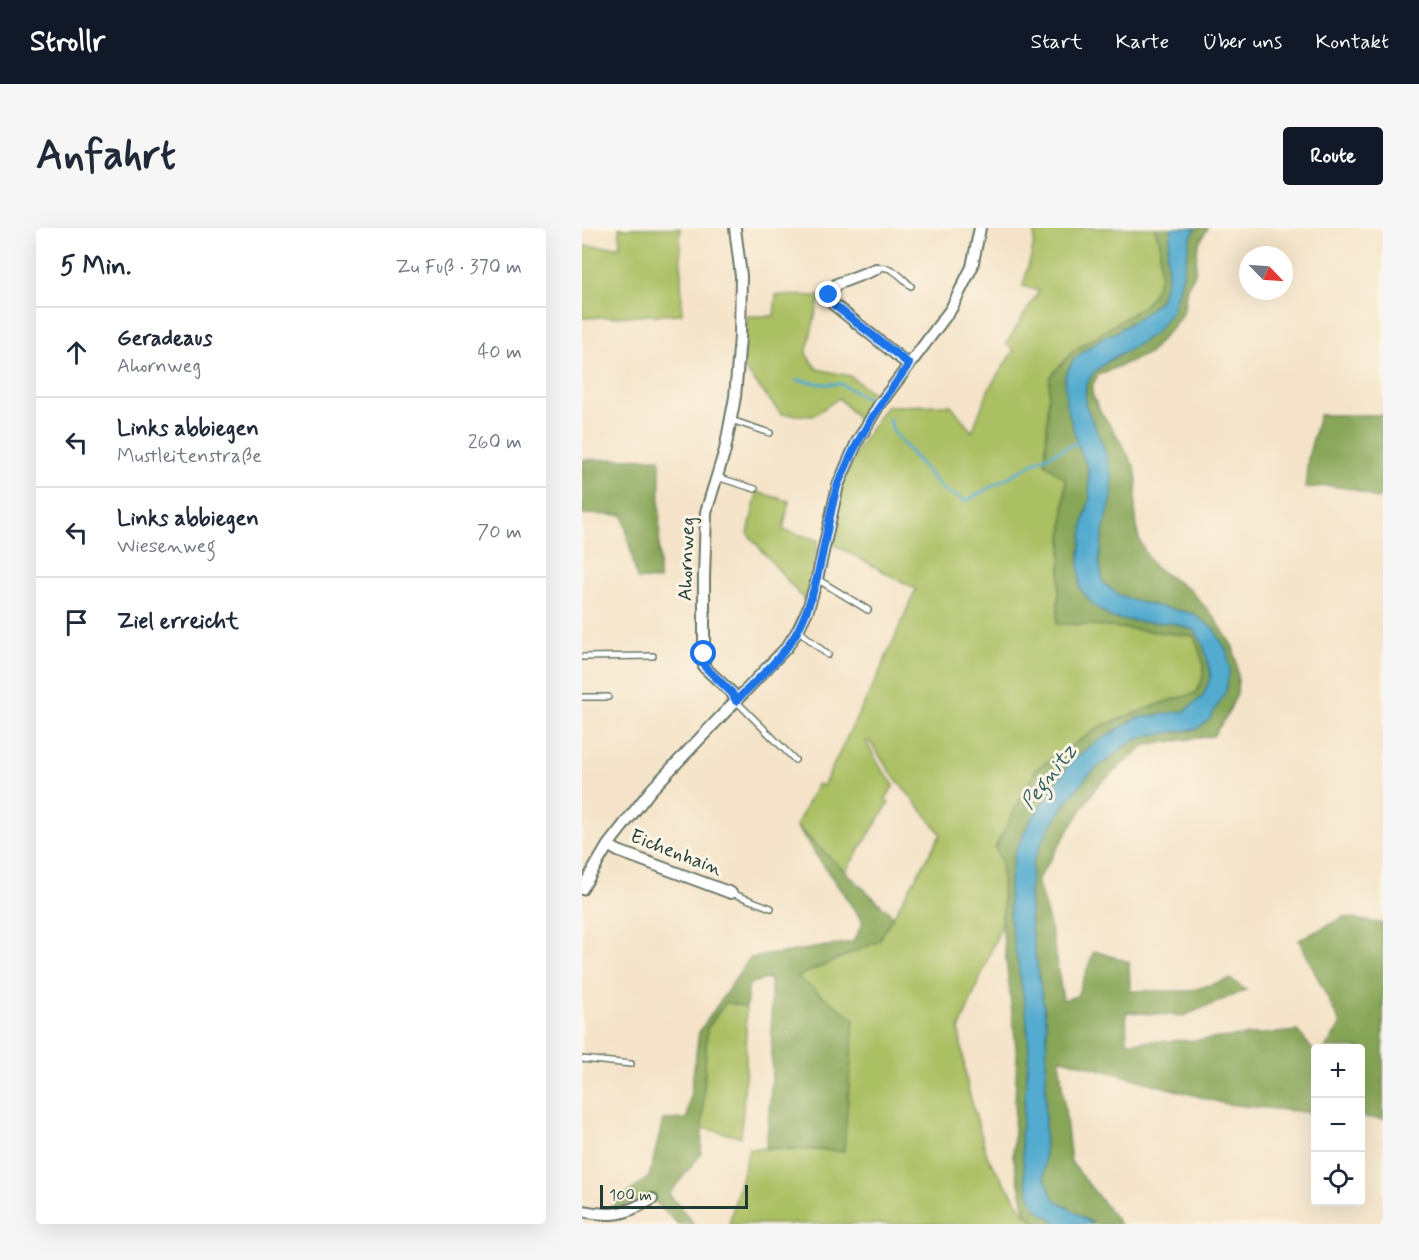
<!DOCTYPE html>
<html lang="de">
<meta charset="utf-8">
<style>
body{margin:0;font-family:Mynerve,sans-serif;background:#f6f6f7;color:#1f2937}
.controls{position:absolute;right:18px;bottom:18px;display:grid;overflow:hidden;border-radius:6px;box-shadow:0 6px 24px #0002}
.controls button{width:54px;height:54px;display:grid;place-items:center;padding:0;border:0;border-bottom:2px solid #e0e1e3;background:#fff;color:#1f2937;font:30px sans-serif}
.compass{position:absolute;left:657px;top:18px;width:54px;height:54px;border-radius:50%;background:#fff;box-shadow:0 6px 24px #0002;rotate:115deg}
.scale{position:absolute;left:18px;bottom:15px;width:148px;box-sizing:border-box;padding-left:6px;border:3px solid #1f3d34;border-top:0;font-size:16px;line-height:21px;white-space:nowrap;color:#1f3d34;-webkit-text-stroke:4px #fcf5e5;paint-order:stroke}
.stop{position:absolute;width:18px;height:18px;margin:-14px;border:4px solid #1a73e8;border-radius:50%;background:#fff}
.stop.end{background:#1a73e8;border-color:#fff;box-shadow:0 2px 6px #0008}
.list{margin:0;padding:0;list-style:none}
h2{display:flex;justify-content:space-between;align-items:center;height:78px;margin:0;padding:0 24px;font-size:26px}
h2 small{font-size:20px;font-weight:400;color:#747a83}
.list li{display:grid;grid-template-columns:39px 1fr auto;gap:18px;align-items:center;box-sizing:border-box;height:90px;padding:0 24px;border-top:2px solid #e0e1e3}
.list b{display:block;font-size:22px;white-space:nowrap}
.list p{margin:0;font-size:20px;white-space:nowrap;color:#747a83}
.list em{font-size:20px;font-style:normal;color:#747a83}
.icon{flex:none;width:33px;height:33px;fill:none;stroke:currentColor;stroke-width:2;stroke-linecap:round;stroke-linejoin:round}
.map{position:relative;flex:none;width:801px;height:996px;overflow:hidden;border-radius:6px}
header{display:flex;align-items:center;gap:36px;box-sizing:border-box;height:84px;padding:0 30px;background:#111827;color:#fff}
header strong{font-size:28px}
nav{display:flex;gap:33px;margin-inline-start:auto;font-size:21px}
.intro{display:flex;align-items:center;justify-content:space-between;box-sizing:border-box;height:144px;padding:0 36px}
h1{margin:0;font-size:42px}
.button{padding:15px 27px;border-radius:6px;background:#111827;color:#fff;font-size:21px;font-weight:700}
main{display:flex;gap:36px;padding:0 36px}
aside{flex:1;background:#fff;border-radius:6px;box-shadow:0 6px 24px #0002}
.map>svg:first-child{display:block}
.green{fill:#abbf63;stroke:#657e4c;stroke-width:1.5}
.forest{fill:#88a659;stroke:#547246;stroke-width:1.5}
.water{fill:#52abcf;stroke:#387482;stroke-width:1.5}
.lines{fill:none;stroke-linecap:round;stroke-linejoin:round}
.stream{stroke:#52abcf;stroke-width:3}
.lane-casing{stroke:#6a7768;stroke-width:8}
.street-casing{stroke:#6a7768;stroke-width:14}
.lane{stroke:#fff;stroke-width:5}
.street{stroke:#fff;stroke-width:10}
.route{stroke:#1a73e8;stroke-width:8}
.labels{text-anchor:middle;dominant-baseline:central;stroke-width:6;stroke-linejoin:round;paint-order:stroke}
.street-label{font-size:20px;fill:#1f3d34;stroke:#fcf5e5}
.water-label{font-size:21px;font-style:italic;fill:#2e5e62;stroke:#fcf5e5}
</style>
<header>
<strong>Strollr</strong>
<nav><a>Start</a><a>Karte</a><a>Über uns</a><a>Kontakt</a></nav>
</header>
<div class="intro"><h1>Anfahrt</h1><a class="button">Route</a></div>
<main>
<aside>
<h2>5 Min.<small>Zu Fuß · 370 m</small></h2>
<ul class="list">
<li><svg class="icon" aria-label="ahead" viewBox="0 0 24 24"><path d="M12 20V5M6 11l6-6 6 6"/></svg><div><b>Geradeaus</b><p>Ahornweg</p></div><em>40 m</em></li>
<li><svg class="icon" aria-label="left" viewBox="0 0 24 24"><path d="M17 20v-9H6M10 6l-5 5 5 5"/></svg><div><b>Links abbiegen</b><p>Mustleitenstraße</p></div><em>260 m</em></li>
<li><svg class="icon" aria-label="left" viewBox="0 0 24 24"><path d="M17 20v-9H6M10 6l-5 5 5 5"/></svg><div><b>Links abbiegen</b><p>Wiesenweg</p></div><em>70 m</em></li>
<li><svg class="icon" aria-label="arrive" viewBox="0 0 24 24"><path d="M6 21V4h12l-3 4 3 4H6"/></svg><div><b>Ziel erreicht</b></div></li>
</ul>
</aside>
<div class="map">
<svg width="801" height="996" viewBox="0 0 801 996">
<rect width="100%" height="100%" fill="#fcf5e5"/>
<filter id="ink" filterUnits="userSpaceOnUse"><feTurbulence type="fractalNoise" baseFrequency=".0167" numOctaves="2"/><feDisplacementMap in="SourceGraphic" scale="12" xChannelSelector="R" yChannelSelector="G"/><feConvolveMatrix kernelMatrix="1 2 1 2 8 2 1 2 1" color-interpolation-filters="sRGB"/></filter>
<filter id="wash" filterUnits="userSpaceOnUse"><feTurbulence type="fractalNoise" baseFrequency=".008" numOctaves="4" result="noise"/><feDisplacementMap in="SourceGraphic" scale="24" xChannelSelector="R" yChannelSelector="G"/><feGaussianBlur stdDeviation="1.35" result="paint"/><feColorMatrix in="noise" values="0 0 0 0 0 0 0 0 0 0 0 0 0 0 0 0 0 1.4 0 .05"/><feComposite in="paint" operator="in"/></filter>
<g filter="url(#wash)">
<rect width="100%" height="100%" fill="#f4e3c8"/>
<path class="green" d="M37,0H98L100,86L0,90V18L38,19Z
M453,0H572L578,14V50L570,68L562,78L491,123L475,396L511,397L612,408C620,430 628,443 614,465L583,474L454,541L413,620L419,632L421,676L420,696L377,802L386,861L406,930L444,987L457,996H147L167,920L262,923L215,749L297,713L359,606L310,546L287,513L284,514L299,540L312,557L303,572L307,575L263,644L214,598L235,556L241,558L297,445L334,361L247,314L259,258L278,217L304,178L369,177L390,204L407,160L432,122L424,116L457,63L441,58L451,20Z
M194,67L238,68L224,126L235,141L268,148L293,167L277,192L257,170L231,188L199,186L161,139L165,88H192Z
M175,264L207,273L201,302L236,312L223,373L166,306Z
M144,774L164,779V837L159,909L120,900L125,801Z"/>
<path class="forest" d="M572,0H590L585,27L586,49L578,72L561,87L534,104L518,111L492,131L483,148L495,214L506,241L508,270L502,293L497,334L499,360L530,390L561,394L591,395L612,402L621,415L629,447L621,468L603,483L555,490L513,515L489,533L447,595L444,783L447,822L439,909L455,981L477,996H457L444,987L431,928L435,828L420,696L421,676L419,632L413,620L454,541L519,498L583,474L614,465C628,443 620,430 612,408L511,397L475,396L484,252L463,235L468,149L491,123L562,78L570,68L578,50V14Z
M614,0H626L616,17L613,46L605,59L601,86L568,125L516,147L511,156L510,166L520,186L532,203L553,240L555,252L553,280L556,308L563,324L572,339L609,363L632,389L651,419L654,432L656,449L655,466L644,489L631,508L563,517L514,559L455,652L469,701L481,772L495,768L512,723L547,734L548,763H607L648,751L664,762L601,788L544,784L545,814L615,812L716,803L733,825V885L644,876L477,830L489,934L538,996H511L497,988L471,970L462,948L465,798L449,700L447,664L451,634L464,605L482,578L506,547L550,513L568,507L615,501L643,465L612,386L553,373L537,367L521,355L517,333L521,304L511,195L503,176L504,157L511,145L529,131L555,117L589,84L599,54L608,11Z
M737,187H801V266L795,271L772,261L747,258L723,260L726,230Z
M78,230L77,352L55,351L41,287L0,286V232Z
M214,598L311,688L297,713L215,749L272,791L262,923L184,919L190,849L189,756L186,750L167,756L164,779L144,774L125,801L119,926L87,966L112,996H96L69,970L21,985L67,949L81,892L105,891L117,804L168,730L271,714L281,694Z
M762,689L801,696V891L779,889L778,820H743L759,797L717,712Z"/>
<path class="water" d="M590,0H614L608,11L599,54L589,84L574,104L555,117L529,131L511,145L504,157L503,176L522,220L530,249V270L521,304L517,333L521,355L537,367L553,373L612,386L632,401L645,423L648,442L643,465L628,491L615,501L568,507L550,513L506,547L482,578L464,605L451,634L447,664L449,700L465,798L462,948L471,970L511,996H477L455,981L449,970L443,949L439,909L447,822L444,783L428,691L427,658L433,625L447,595L489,533L513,515L555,490L603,483L621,468L629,447L621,415L612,402L591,395L561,394L530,390L511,377L498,360L497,334L502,293L508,270L506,241L495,214L484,175L483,148L492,131L518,111L534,104L561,87L578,72L586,49L585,27Z"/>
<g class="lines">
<path class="stream" d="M215,152L241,156H259L286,171
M307,191L312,205L361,262L384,273L459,231L498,213"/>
</g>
</g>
<g filter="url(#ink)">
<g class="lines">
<g class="lane-casing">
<path id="lane" d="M294,41C308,35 319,49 329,58
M149,192L188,205
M135,249L173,261
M235,351L286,382
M216,402L246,427
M0,429L71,428
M0,469H26
M154,473L213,532
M149,665L189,680
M0,831L49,836"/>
</g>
<g class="street-casing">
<path id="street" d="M153,0L159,48L158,109L153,169L143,222L124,284L122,350V439L150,465L154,473
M294,41L255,56L247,67L251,76L327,137
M26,617L36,623L149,665
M0,661L26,617L69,562L205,419L216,402L226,381L235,351L256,257L275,214L297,177L369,81L390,39L398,0
M0,983C33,989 41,987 70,971"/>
</g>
<use href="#lane" class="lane"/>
<use href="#street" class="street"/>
</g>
</g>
<g class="lines" filter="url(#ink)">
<path class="route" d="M122,426L123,439L150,465L154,473C174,452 204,427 217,400C239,356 242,306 255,259C258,250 263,242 266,234C282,198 305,168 327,136L251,76L247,67"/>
</g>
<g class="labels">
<g class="street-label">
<text transform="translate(105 331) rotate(-88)">Ahornweg</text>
<text transform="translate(94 625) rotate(21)">Eichenhain</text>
</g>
<g class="water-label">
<text transform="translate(467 549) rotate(-52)">Pegnitz</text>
</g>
</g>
</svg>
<div class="controls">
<button>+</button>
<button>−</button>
<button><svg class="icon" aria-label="locate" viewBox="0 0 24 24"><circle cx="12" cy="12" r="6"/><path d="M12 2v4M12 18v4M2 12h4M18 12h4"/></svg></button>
</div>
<svg class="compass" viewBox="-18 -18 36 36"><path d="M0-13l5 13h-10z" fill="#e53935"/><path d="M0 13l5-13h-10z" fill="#747a83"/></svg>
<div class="scale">100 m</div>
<div class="stop" style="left:122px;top:426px"></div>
<div class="stop end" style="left:247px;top:67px"></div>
</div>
</main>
